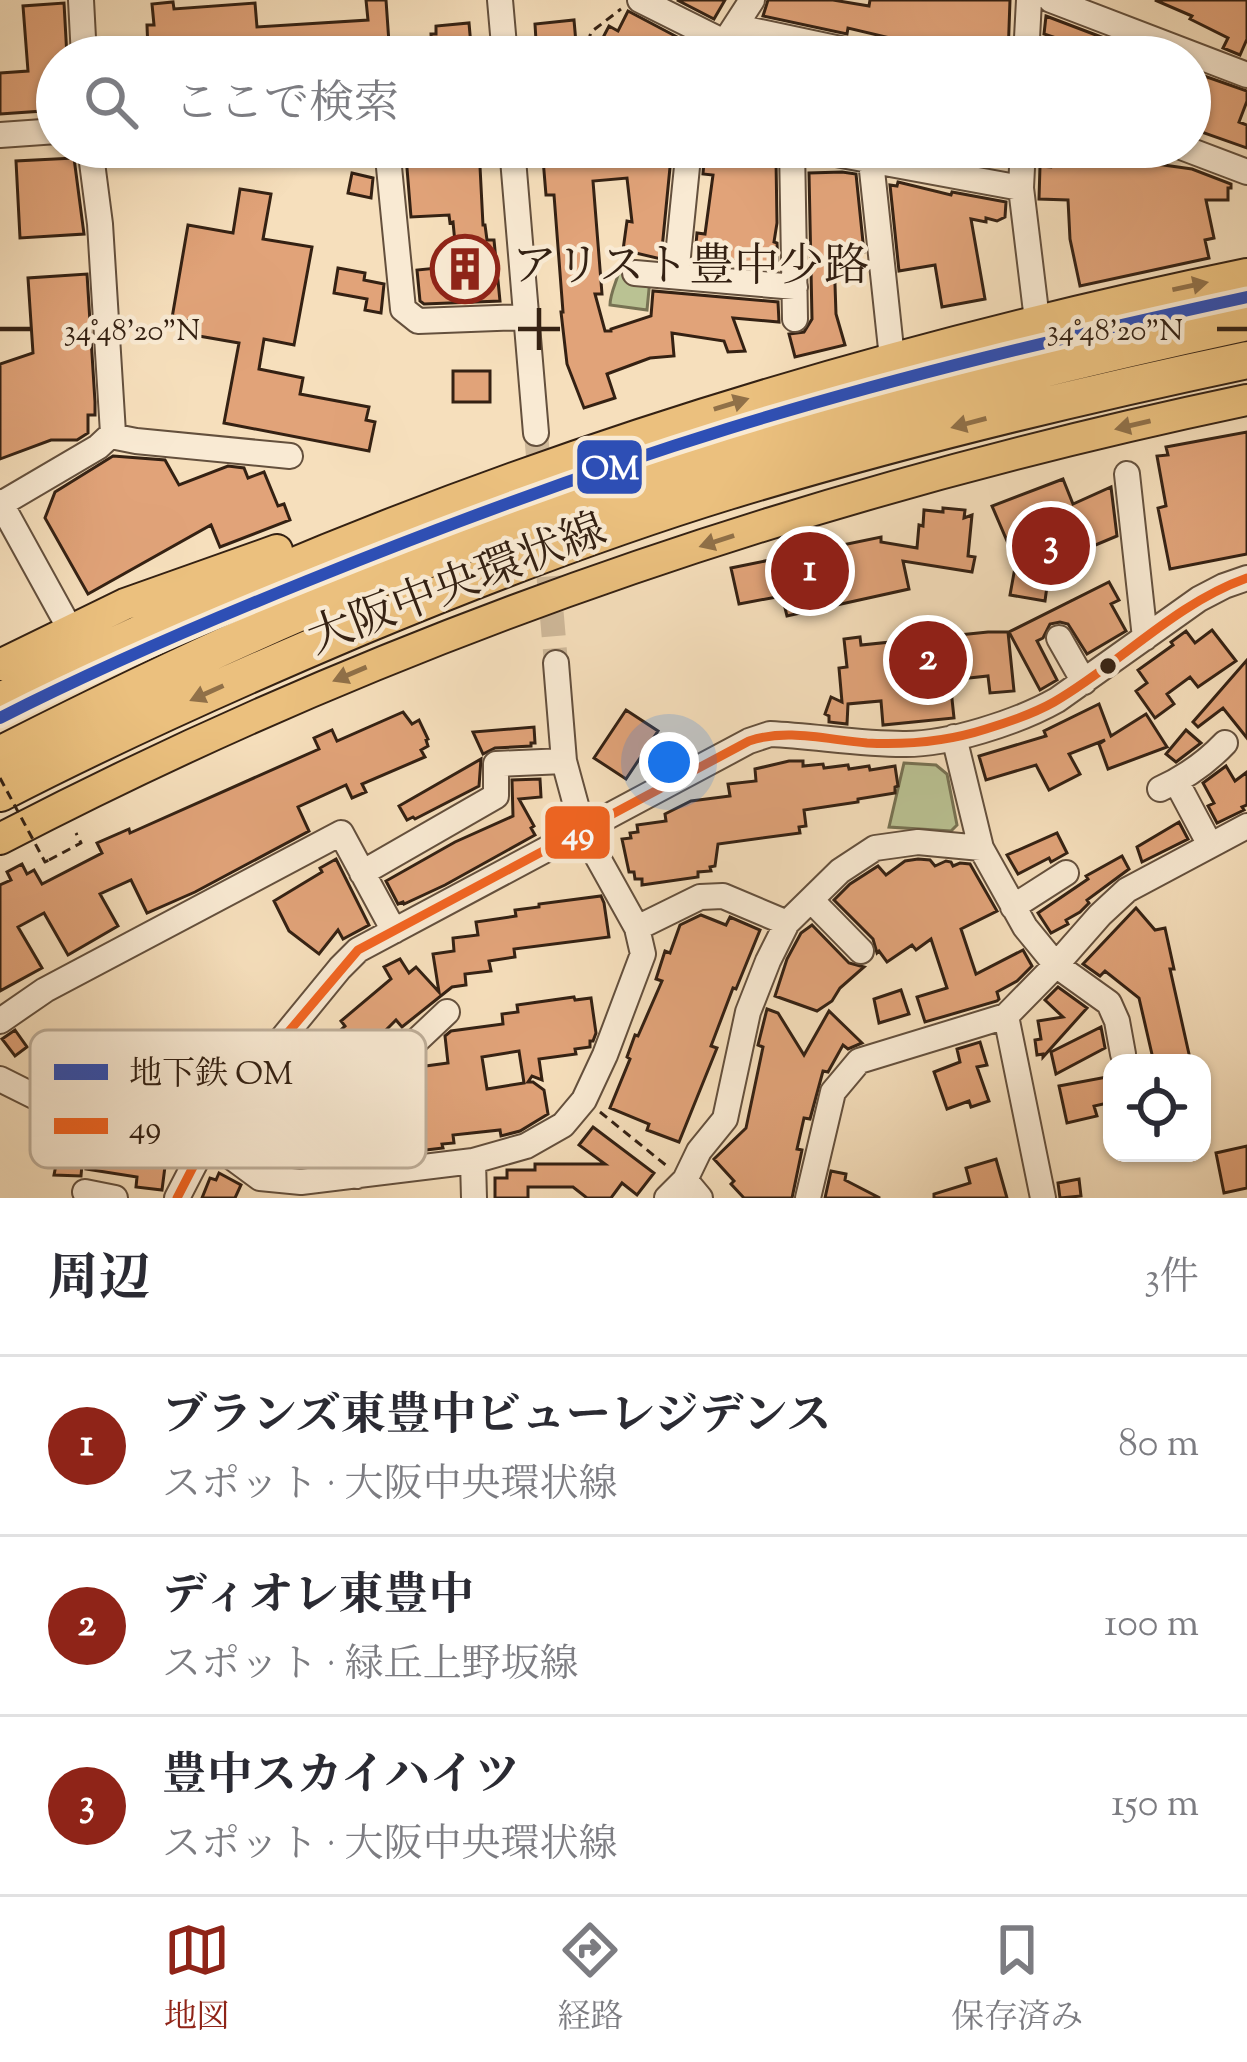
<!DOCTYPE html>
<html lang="ja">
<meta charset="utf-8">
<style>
body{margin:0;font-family:"Sorts Mill Goudy","Noto Serif JP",serif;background:#f7f7f7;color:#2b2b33}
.controls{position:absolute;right:36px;bottom:36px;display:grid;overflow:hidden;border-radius:24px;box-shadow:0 3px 9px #0004}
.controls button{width:108px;height:108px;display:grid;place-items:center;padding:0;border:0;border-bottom:3px solid #e1e1e2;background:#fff;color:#2b2b33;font:60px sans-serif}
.you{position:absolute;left:669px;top:762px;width:42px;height:42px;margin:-30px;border:9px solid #fff;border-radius:50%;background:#1a73e8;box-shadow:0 0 0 18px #1a73e833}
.badge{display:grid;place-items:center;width:78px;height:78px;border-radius:50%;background:#8f2418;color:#fff;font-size:39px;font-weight:700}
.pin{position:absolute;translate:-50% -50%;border:6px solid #fff;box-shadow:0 3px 12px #0006}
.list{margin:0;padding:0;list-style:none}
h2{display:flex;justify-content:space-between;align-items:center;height:156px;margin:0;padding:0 48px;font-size:51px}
h2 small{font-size:39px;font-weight:400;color:#7c7c81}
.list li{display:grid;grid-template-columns:78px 1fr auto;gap:36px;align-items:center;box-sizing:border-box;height:180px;padding:0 48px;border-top:3px solid #e1e1e2}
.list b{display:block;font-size:45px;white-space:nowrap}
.list p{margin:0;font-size:39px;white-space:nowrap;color:#7c7c81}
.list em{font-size:39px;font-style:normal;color:#7c7c81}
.icon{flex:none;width:66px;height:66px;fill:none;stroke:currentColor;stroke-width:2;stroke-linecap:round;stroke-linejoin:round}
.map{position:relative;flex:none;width:1247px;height:1198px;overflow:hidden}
.search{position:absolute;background:#fff;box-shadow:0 3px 9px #0004;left:36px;right:36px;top:36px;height:132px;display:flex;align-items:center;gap:30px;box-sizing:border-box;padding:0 42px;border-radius:66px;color:#7c7c81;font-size:45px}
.sheet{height:696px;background:#fff}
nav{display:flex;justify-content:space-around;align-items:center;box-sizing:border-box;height:168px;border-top:3px solid #e1e1e2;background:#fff;font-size:33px;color:#7c7c81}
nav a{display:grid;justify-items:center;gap:6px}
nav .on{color:#8f2418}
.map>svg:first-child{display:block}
.green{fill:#bac293;stroke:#777253;stroke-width:3}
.building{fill:#e1a379;stroke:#342113;stroke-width:3;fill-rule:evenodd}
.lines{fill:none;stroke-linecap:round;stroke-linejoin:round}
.minor-tunnel{stroke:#cfb99a;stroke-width:24;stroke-dasharray:24 12;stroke-linecap:butt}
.minor-casing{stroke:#64503d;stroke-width:28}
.major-casing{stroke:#342113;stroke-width:34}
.highway-casing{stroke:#342113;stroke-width:40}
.path{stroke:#342113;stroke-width:3;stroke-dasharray:9 6;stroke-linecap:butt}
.minor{stroke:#f9ead3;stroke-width:24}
.major{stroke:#ebc07e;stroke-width:30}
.highway{stroke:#ebc07e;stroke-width:36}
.path-bridge{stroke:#342113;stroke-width:3;stroke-dasharray:9 6;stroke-linecap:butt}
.bus-1-casing{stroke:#f9ead3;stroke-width:18}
.bus-1{stroke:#f26522;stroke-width:9}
.metro-1-casing{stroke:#f9ead3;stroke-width:21}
.metro-1{stroke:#2e4fb5;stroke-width:12}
.oneway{fill:#907048}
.ticks{fill:none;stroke:#342113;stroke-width:4.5}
.bus-dot{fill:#342113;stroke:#f9ead3;stroke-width:4.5}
.labels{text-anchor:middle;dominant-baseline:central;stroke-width:9;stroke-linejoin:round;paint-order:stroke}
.poi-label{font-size:45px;fill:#342113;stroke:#f9ead3;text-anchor:start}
.street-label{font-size:45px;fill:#342113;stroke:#f9ead3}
.key{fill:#f9ead3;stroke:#beae99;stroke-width:3}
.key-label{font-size:33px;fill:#342113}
.ticks-label{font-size:30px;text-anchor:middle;fill:#342113;stroke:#f9ead3;stroke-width:9;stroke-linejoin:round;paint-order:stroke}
.line-badge{stroke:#f9ead3;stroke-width:4.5}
.badge-label{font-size:33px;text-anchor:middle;font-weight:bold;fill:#fff}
</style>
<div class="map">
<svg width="1247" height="1198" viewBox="0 0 1247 1198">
<rect width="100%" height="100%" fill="#f6dfbc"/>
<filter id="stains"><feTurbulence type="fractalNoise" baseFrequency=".00167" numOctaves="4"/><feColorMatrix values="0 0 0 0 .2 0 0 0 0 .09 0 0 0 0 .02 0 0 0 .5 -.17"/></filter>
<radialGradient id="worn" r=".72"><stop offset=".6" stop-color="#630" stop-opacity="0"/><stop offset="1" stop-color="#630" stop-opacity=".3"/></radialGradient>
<path class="green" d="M621,263L634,265L650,279L647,310L610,305C610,291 619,278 621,263Z
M904,763L936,765L947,774L957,825L951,831L889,827Z"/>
<path class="building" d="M366,0H386L390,57H197L196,47L148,51L147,25H154L152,4L173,2L174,9L255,3L257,27L368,20Z
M677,0H725L714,19Z
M768,0H833L869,6L870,0H1010L1008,57H938L891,47L884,42L886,37L848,28L847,34L763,16Z
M1155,0H1247V39L1240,55L1223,48L1228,38L1190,19L1192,16Z
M64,3L67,57H57V110L0,114V73L28,71L23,6Z
M628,11L698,48L693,57H537L535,24L574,20L576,43L596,51L609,26L618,31Z
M1046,16L1154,57H1048L1056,38L1044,34Z
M469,23L472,57H432L431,34H436V26Z
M742,45L792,56L791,57H735Z
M1190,71L1247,91V101L1239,122L1247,125V148L1190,128Z
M465,147H479L483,225H485L487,240H494L500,301L424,304L420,301L417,270L448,267L447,254L456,253L453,222L450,223L449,215L411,217L406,156Z
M542,147H572V150L672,147L661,259L623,250L627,221L632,222L627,178L593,181L602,294H595L605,331H611V329L651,316L653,291L778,302L779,322L733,318L745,351L728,352L724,341L672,333L674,356L650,358L607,374L615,398L584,408L567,364L561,312H563L554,195H546Z
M948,147H1006L1004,166L947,153Z
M1058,147H1126L1138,152L1135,161L1192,169L1231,184V188H1228V200H1206L1214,238L1205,240L1209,258L1080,286L1070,239L1068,200L1039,199L1040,166L1051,167Z
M705,148L772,154V160H776L777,223L774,242L777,243L778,266L695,256L697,233L705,234L713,175L703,174Z
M74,158L84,234L20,238L16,161Z
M842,172L856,174L864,252L834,255L836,314L845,345L795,357L789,334L804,332L812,319L809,173Z
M352,173L373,178L371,198L348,193Z
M898,182L951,195L952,192L1006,202L1005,217L997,221L986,218V222L971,219L985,299L942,307L935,265L899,271L890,185L897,186Z
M240,189L271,194L263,239L312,247L294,345L264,339L259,369L303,378L300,394L369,407L366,420L375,422L369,451L224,423L239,343L193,335L196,322L172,318L188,225L233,233Z
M338,268L365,273L364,280L384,284L381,313L365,310L367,299L334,293Z
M87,274L95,402V415H88V433L77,440H51L0,459V364L33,353L28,278Z
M453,371H490V402H453Z
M1247,432V554L1170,569L1158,508L1166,506L1157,456L1168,455L1166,447Z
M113,456L165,460L179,485L228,466L244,468L248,478L264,472L278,506L284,504L290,520L220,547L211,525L88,594L45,518L55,492Z
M1063,479L1073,504L1111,487L1117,536L1050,564L1045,601L1010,595L1016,562L992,506Z
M943,508L965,510L964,518L972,515L968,556L975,557L972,572L903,561L909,589L787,616L782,596L739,604L731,568L881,537V542L917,548L919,525L923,526L924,510L943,512Z
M1109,582L1119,600L1111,604L1126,631L1087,654L1068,624L1060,622L1050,624L1043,638L1037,641L1057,680L1040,690L1009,632Z
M1212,630L1236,661L1198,687L1190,677L1167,694L1174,704L1155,718L1136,691L1147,683L1138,670L1173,645L1171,642L1186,631L1195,643Z
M988,632H1008L1014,691L990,693L988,676L950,680L954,718L883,725L881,701L848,704L847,724L829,722V716L825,714L831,697L842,702L839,668L847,667L844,639L860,637L861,645Z
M1247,660V738L1223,708L1198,727L1193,722Z
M1099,704L1111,736L1146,714L1167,747L1108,769L1099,744L1105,740L1069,754L1080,774L1049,790L1036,765L986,780L979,756L1046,736L1044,731Z
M626,710L658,731L626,779L594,758Z
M403,712L412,724L419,720L428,739L426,740L428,746L421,750L425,757L362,784L366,792L352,798L346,785L298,807L309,831L195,892L147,913L131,880L100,894L118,926L68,955L44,913L18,927L42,968L0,991V885L11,880L7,872L22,864L27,874L34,870L42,884L102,853L97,843L129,829L130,833L319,749L314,738L332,730L337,741Z
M534,727L535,743H531V746L495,748L483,754L473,732Z
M1186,730L1201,743L1176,762L1166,754Z
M481,759L479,786L415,819L413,817L407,820L399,806Z
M789,761H803V766L823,764L824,768L848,765L849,769L869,766L870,770L895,766L898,786L895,787V793L858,799V802L804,810L806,826L799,827L800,833L718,844L715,866L710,867L711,871L698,872V877L642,885V879H635L634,872H629L622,839L631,838L630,833L638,832L637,825L666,821L665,814L691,801L730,796L728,784L756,781L755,769Z
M1226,766L1235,781L1247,772V805L1242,807L1244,810L1217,823L1208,806L1214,803L1203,783Z
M540,779L541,797L519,799L534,826L531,828L535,835L445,885L404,904L403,902L398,904L386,881L455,842L513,816L512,780Z
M1179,822L1188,839L1142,862L1137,847Z
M1057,833L1067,853L1051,862L1049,858L1018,874L1007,855Z
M1122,856L1129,869L1087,900L1089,903L1080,912L1066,920L1068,924L1051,933L1038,913L1088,879L1086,876Z
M336,859L369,925L343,939L338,930L319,954L289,931L274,901L322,872L320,868Z
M918,859L930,860L935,866L946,861L951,862L953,866L960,863L970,864L997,911L961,929L976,974L1023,950L1032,966L1017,981L997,992L999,999L997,1001L925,1022L917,997L947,988L931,939L916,950L912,945L887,962L879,951L877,953L873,939L834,900L850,884L878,866L886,875L905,861Z
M601,896L604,903L609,937L514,949L515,957L489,961L491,971L465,974L466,985L452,987L402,1027L396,1020L371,1045L377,1052L339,1085L318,1062L325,1055L323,1052L335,1041L332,1038L345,1026L341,1021L391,979L384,967L400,959L409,973L416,967L439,992L433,954L454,951L453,938L478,935L476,922L516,916L515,910L539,907V904Z
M1136,908L1155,930L1165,928L1174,969H1170L1191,1063H1154L1139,998L1105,971L1100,976L1083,964Z
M701,915L726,925L730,917L760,930L736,989L733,988L711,1046L717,1048L679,1142L647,1130L649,1124L610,1108L630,1059L627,1057L635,1035L638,1036L662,981L656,979L665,951L670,953L680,925Z
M812,925L849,963L864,967L840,988L832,1001L817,1011L775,996L787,959L801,933Z
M1058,987L1087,1008L1043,1057V1054L1037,1055L1035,1040L1041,1039L1038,1021L1063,1017L1045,1000Z
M901,990L909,1014L879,1023L874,999Z
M574,997L575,1000L591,998L596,1033L593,1041H590V1047L575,1049L576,1054L539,1059L542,1080L532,1076L528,1082H533L544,1090L548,1114L520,1131L501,1136L500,1130L453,1135L454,1143L442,1144L443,1148L400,1153L399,1149L384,1151L383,1144L374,1146L369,1107L382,1103L381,1097L408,1094L405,1075L411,1068L448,1063L445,1036L451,1031L503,1024L502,1014L518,1012L517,1005ZM519,1051L524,1083L487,1089L482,1057Z
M767,1009L778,1013L804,1055L829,1011L862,1043L848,1049L843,1045L828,1072L823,1071L810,1119L804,1118L797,1149L802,1150L792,1198H744L731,1184L734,1181L714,1159L746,1128L763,1047L758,1045Z
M1101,1027L1105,1048L1056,1074L1051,1052Z
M15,1030L27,1047L15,1056L2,1039Z
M980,1042L987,1065L977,1067L989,1101L971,1107L969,1101L947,1109L934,1072L960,1062L957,1049Z
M1112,1076V1102L1094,1106L1097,1116L1067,1123L1059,1086Z
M593,1127L654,1173L637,1195L622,1183L611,1198H587L573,1187H528V1198H495V1178H507V1170H535V1164H605L579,1145Z
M91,1140L140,1150L153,1141L168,1143L162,1190L136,1187L137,1177L86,1169Z
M1247,1146V1188L1224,1193L1216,1153Z
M996,1159L1007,1198H934V1194L970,1183L966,1168Z
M57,1160L82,1164L81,1176L54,1175Z
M831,1171L846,1174L845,1180L880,1198H825Z
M219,1173L241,1185L235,1198H202L210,1178L216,1180Z
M1079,1179L1081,1196L1060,1198L1058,1183Z"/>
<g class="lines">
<path class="minor-tunnel" d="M536,433L556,663"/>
<g class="minor-casing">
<path id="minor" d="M81,0L84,57
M500,0L505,57
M640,0L724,42
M1051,0L1247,75
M737,27L878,57
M715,57L752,0
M1026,57L1029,0
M0,135L57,131
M387,147L403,309L418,321L526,317
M512,147L536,433
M792,147L795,319
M798,147L1021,188
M1023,147L1021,188L1037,320
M1181,147L1247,172
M871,161L892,358
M635,273L795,287
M676,276L689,147
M111,436L136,441L290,456
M1127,474L1145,638
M0,502L70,629
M1,504L98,447L113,433L100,224L90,147
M1059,638L1084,682
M954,737L981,848L1025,927L1056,965L1109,1003L1117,1021L1123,1054
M1176,781L1210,845
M1160,789C1184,778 1207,762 1225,743
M362,873L496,796V764L564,761
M811,900L861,951
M1013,907L1066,873
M637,928L700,897L723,896L787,923
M1006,1016L1043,1198
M0,1021L45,990L341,833L394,931
M0,1079L36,1097L129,1095L165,1108L260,1178L301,1182L473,1161L526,1146L563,1125L584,1100L605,1055L643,954L637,928L583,831L564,761L556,663
M473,1161L474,1198
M357,1176L347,1099L361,1093L447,1012
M685,1180L700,1198
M85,1192L115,1198
M177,1198L208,1138L263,1062L340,968L358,950L749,741L770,734C814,736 859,744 903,744C947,745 1018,722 1057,700L1199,599L1224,586L1247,578
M667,1198L685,1180L699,1151L725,1119L748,1012L768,961L787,923L840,871L875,848L918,842L981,848
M808,1198L833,1092L859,1061L1006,1016L1056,965L1100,915L1127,890L1247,826"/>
</g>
<g class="major-casing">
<path id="major" d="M0,665L125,604L277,550
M0,698C394,499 815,363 1247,274
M0,839C393,634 814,491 1247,400"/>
</g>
<g class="highway-casing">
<path id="highway" d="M0,755C153,677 310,603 471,543C724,448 983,379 1247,322
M0,793C118,732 239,678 362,626C482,576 604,529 728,491C899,439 1072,397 1247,360"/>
</g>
<path class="path" d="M584,57L591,32L621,9
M49,860L81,843L76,833
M600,1112L667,1166"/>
<use href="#minor" class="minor"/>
<use href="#major" class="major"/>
<use href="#highway" class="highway"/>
<path class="path-bridge" d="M0,778L45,862L49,860"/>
<g class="bus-1-casing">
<path id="bus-1" d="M177,1198L208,1138L263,1062L358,950L749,741C787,728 828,740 867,743C908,745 946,742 986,729C1009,722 1033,714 1054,702C1120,664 1174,604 1247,578"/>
</g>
<use href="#bus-1" class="bus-1"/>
<g class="metro-1-casing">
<path id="metro-1" d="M0,718C100,667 203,623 307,581C445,525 585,473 727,429C898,376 1072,335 1247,297"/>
</g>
<use href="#metro-1" class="metro-1"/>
</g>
<defs><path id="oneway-solid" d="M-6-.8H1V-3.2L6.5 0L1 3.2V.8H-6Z" transform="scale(3)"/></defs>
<g class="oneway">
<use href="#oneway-solid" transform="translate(1190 286) rotate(-12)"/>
<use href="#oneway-solid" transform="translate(731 404) rotate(-17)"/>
<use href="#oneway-solid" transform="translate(969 423) rotate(165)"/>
<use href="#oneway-solid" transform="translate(1133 425) rotate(167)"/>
<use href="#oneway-solid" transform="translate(717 541) rotate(162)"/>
<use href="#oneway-solid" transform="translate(350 674) rotate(157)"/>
<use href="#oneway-solid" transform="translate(207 693) rotate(156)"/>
</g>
<path class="ticks" d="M539,308V350M0,329H30M518,329H560M1217,329H1247"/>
<defs>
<g id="building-ring" transform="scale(3.45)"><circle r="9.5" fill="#f9ead3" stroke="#8f2418" stroke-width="1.5"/><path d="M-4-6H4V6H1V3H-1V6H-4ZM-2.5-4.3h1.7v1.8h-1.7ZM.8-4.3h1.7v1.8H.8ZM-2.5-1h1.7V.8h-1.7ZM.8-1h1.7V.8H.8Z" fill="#8f2418"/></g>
</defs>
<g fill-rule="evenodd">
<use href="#building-ring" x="465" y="269"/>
</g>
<circle class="bus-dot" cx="1108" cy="666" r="10"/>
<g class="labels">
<g class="poi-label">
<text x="512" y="269">アリスト豊中少路</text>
</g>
<g class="street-label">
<text transform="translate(458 587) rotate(-21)">大阪中央環状線</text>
</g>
</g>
<rect x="30" y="1030" width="396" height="138" rx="18" class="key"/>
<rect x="54" y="1064" width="54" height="16" fill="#2e4fb5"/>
<rect x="54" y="1118" width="54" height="16" fill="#f26522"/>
<g class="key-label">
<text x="129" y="1084">地下鉄 OM</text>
<text x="129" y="1138">49</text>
</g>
<g class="ticks-label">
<text x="132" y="340">34°48'20"N</text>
<text x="1115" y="340">34°48'20"N</text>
</g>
<g class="line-badge">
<rect x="575" y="438" width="69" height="58" rx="12" fill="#2e4fb5"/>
<rect x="543" y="804" width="69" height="57" rx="12" fill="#f26522"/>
</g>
<g class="badge-label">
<text x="610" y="479">OM</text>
<text x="578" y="844">49</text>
</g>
<rect width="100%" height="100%" filter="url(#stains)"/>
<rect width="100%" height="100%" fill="url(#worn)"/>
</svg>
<div class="controls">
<button><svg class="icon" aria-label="locate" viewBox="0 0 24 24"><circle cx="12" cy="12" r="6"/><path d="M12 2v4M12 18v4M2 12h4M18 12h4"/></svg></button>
</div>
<div class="you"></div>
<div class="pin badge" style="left:810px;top:571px">1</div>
<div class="pin badge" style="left:928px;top:660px">2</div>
<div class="pin badge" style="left:1051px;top:546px">3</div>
<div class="search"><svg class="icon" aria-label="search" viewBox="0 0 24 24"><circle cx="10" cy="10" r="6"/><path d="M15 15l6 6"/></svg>ここで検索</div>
</div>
<section class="sheet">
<h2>周辺<small>3件</small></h2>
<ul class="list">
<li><span class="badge">1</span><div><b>ブランズ東豊中ビューレジデンス</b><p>スポット · 大阪中央環状線</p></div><em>80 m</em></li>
<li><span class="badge">2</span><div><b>ディオレ東豊中</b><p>スポット · 緑丘上野坂線</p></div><em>100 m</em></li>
<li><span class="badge">3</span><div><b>豊中スカイハイツ</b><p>スポット · 大阪中央環状線</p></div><em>150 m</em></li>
</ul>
</section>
<nav>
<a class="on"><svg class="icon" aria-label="map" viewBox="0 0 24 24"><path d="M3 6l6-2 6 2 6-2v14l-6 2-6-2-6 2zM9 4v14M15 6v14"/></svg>地図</a>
<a><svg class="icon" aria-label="directions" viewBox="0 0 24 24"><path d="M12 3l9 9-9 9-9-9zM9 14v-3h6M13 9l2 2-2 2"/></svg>経路</a>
<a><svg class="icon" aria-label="saved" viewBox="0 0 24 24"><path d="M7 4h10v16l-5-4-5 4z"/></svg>保存済み</a>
</nav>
